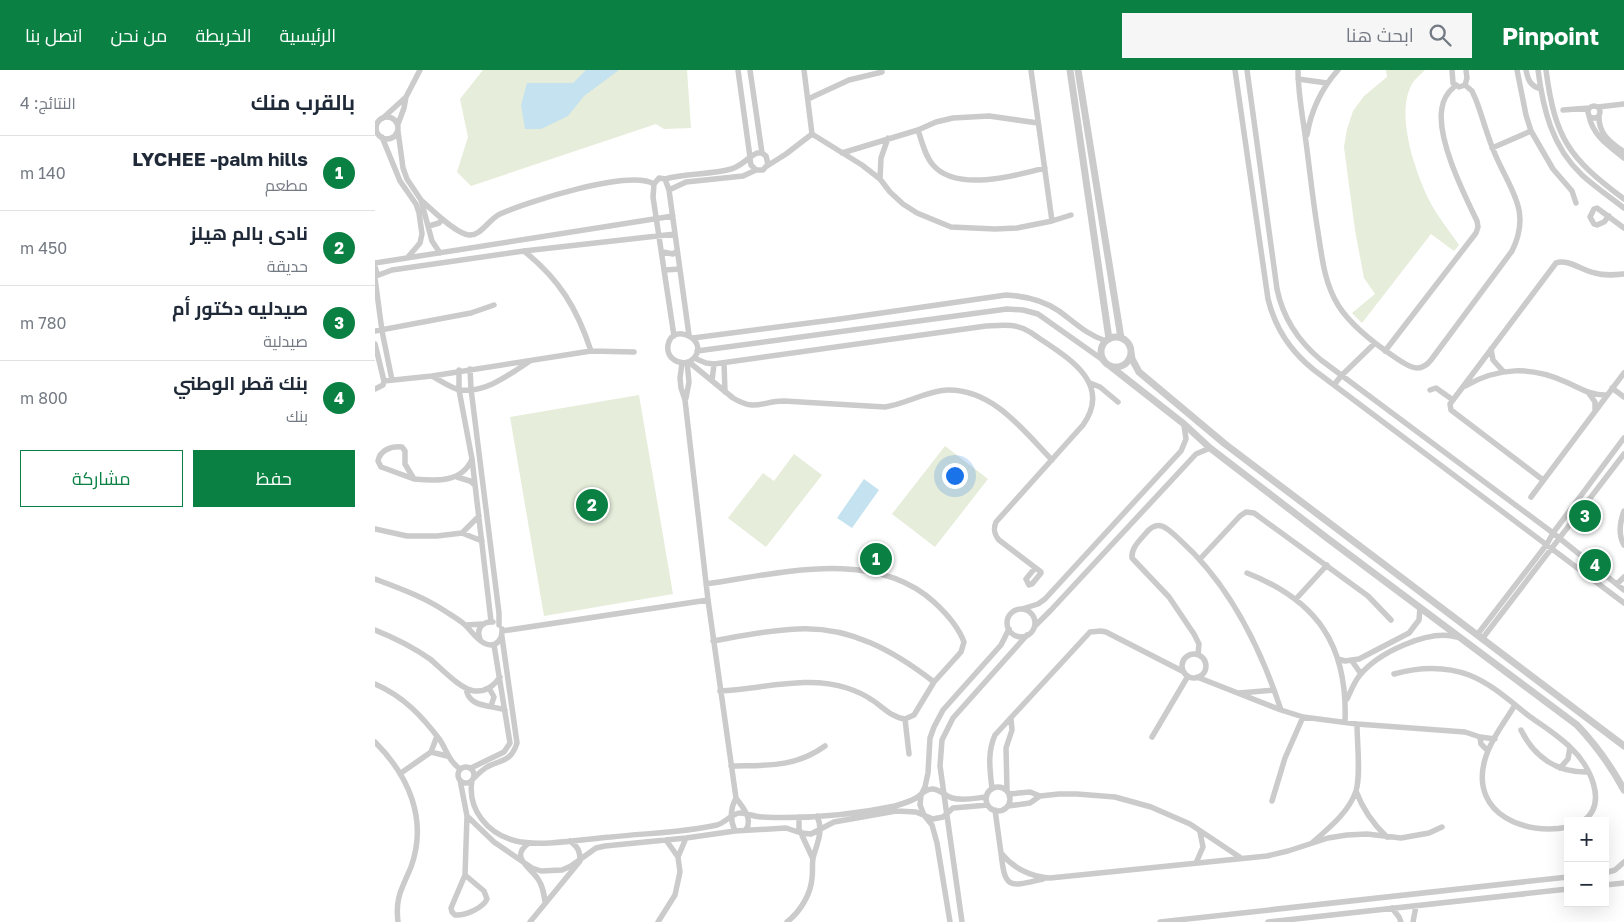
<!DOCTYPE html>
<html lang="ar">
<meta charset="utf-8">
<style>
body{margin:0;font-family:"Golos Text",Cairo,sans-serif;background:#f6f6f7;color:#1f2937;direction:rtl}
.controls{position:absolute;right:15px;bottom:15px;display:grid;overflow:hidden;border-radius:0px;box-shadow:0 5px 20px #0002}
.controls button{width:45px;height:45px;display:grid;place-items:center;padding:0;border:0;border-bottom:1px solid #e0e1e3;background:#fff;color:#1f2937;font:25px sans-serif}
.you{position:absolute;left:579px;top:405px;width:18px;height:18px;margin:-12px;border:4px solid #fff;border-radius:50%;background:#1a73e8;box-shadow:0 0 0 8px #1a73e833}
.badge{display:grid;place-items:center;width:32px;height:32px;border-radius:50%;background:#0b8043;color:#fff;font-size:16px;font-weight:700}
.pin{position:absolute;translate:-50% -50%;border:2px solid #fff;box-shadow:0 1px 5px #0006}
.list{margin:0;padding:0;list-style:none}
h2{display:flex;justify-content:space-between;align-items:center;height:65px;margin:0;padding:0 20px;font-size:21px}
h2 small{font-size:16px;font-weight:400;color:#747a83}
.list li{display:grid;grid-template-columns:32px 1fr auto;gap:15px;align-items:center;box-sizing:border-box;height:75px;padding:0 20px;border-top:1px solid #e0e1e3}
.list b{display:block;font-size:19px;white-space:nowrap}
.list p{margin:0;font-size:16px;white-space:nowrap;color:#747a83}
.list em{font-size:16px;font-style:normal;color:#747a83}
.actions{display:flex;gap:10px;padding:15px 20px}
.actions a{flex:1;padding:11px 0;border:1px solid #0b8043;border-radius:0px;text-align:center;font-size:18px;color:#0b8043}
.actions .main{background:#0b8043;color:#fff}
.icon{flex:none;width:28px;height:28px;fill:none;stroke:currentColor;stroke-width:2;stroke-linecap:round;stroke-linejoin:round}
.map{position:relative;flex:none;width:1249px;height:852px;overflow:hidden;direction:ltr}
header{display:flex;align-items:center;gap:30px;box-sizing:border-box;height:70px;padding:0 25px;background:#0b8043;color:#fff}
header strong{font-size:24px}
nav{display:flex;gap:28px;margin-inline-start:auto;font-size:18px}
.search{width:350px;height:45px;background:#f6f6f7;display:flex;align-items:center;gap:12px;box-sizing:border-box;padding:0 18px;border-radius:0px;color:#747a83;font-size:19px}
main{display:flex}
aside{flex:1;background:#fff}
.map>svg:first-child{display:block}
.green{fill:#e6edda}
.water{fill:#c4e2ef}
.lines{fill:none;stroke-linecap:round;stroke-linejoin:round}
.minor{stroke:#cbcbcb;stroke-width:5.5}
.tertiary{stroke:#cbcbcb;stroke-width:7}
</style>
<header>
<strong>Pinpoint</strong>
<div class="search"><svg class="icon" aria-label="search" viewBox="0 0 24 24"><circle cx="10" cy="10" r="6"/><path d="M15 15l6 6"/></svg>ابحث هنا</div>
<nav><a>الرئيسية</a><a>الخريطة</a><a>من نحن</a><a>اتصل بنا</a></nav>
</header>
<main>
<div class="map">
<svg width="1249" height="852" viewBox="0 0 1249 852">
<rect width="100%" height="100%" fill="#fff"/>
<path class="green" d="M108,0H312L316,58L289,59L281,54L96,116L82,102L93,67L85,29Z
M1011,0H1050C1046,4 1040,9 1037,14C1020,44 1040,101 1054,130C1062,146 1074,160 1084,175L1079,181L1056,164L987,253L977,243L1000,224L989,208L980,160L969,77L972,59L978,41L989,26L1012,7Z
M264,325L298,524L169,546L135,347Z
M570,376L613,409L560,477L517,444Z
M419,384L447,405L391,477L353,448L388,403L399,411Z"/>
<path class="water" d="M211,0H244L209,26L193,46L166,59H150L146,35L152,13H198Z
M489,409L504,420L477,458L462,448Z"/>
<g class="lines">
<path class="minor" d="M363,0L375,87
M375,0L387,83
M429,0L437,64L487,95L505,109L515,122L528,134L542,143L576,157L620,159L642,158L677,151L696,145
M656,0L677,151
M860,0L893,229C900,258 915,281 939,300L1249,533
M872,0L902,219C908,248 923,271 946,290L1178,463L1249,520
M923,0C923,24 928,48 931,72C935,102 938,132 943,162C947,187 949,212 963,235C976,256 1000,274 1021,288C1034,297 1045,304 1056,290L1137,181C1157,141 1135,120 1120,84C1112,66 1108,48 1101,30L1097,21L1090,15
M1077,0L1078,13L1084,17L1090,15L1092,8L1091,0
M1142,0L1151,45L1156,61L1178,99L1197,121L1201,133
M1151,0C1153,10 1155,16 1166,19
M1163,0C1168,39 1177,77 1207,105C1220,117 1235,127 1249,138
M1171,0C1180,69 1194,88 1249,129
M923,9L952,13
M433,29L474,10L507,2
M1213 42a6 6 0 1 1 12 0a6 6 0 1 1-12 0Z
M1223,37L1249,34
M1188,40L1214,38
M1224,45C1223,64 1235,72 1249,82
M1214,46C1218,66 1234,76 1249,88
M1 58a11 11 0 1 1 22 0a11 11 0 1 1-22 0Z
M8,48L31,27L45,0
M23,54L29,38L31,27
M543,60C547,72 550,86 558,95C581,122 640,106 670,98
M23,61L28,98L32,109L46,130L57,171L65,183
M932,65C936,41 947,18 963,0
M7,67L25,111L41,134L44,143L47,164L45,173L33,187
M1117,78L1156,61
M467,83L543,60L561,52L578,48L614,46L663,53
M392,96L411,84L437,64
M290,109C312,103 335,105 356,99C367,96 373,87 382,83H387L391,86L393,94L388,100H381L376,95L375,89
M505,109L506,88L513,68
M294,120L311,112L368,106L381,100
M46,130C56,139 81,164 94,165C106,166 114,149 125,144C152,132 254,99 279,114
M1234,146L1229,152L1222,155L1219,154L1215,147L1219,139L1222,138L1249,158
M54,156L64,153L67,150
M149,181C184,209 202,238 216,281
M288,182L298,184L302,181
M0,193L298,146
M0,197L2,203L0,208
M290,200L305,199
M1,206L17,200L149,181L300,164
M0,208L7,261L17,310
M0,261L96,243L119,235
M299,266L278,127L279,114L284,108L290,109L294,120L314,265
M318,268L465,249L631,225C650,226 668,230 684,241C699,252 712,265 731,271
M0,274L9,311
M1116,279L1118,290L1128,301
M322,281L632,239L648,240L663,244L728,290
M1010,281L1101,163L1103,157L1102,151C1089,124 1061,68 1067,38C1068,29 1073,22 1080,16
M319,288L331,293L339,294L611,256C628,255 641,253 655,262C686,284 740,310 708,355L621,452C618,459 619,464 624,470L666,502V503L657,514L654,515L651,509L660,498
M314,292C341,274 298,249 293,275C291,288 303,295 314,292L358,328C381,342 387,331 409,331L510,337C531,334 551,321 572,320C618,319 648,360 677,390
M307,293L305,308L306,318L310,330L333,530L361,728C368,738 378,748 371,760
M349,293L350,322
M95,299L96,319L124,543V555
M84,300V320L97,389L116,551
M57,306C65,310 77,319 86,320C111,323 135,304 155,291
M337,311L339,294
M715,313L725,317L743,332
M959,315L966,306L1000,273
M1090,316C1124,297 1156,296 1191,312C1205,318 1217,326 1232,325
M1237,318L1249,327
M0,319L8,315L9,311L57,306L216,281L259,282
M1055,320L1061,318L1078,330
M1213,322L1220,332V340
M311,328L314,312L312,292
M82,407L95,411L100,415
M39,409L9,398L6,397L3,391C5,380 16,376 27,377L30,381V394L39,409C61,411 87,413 97,389
M1168,410L1076,340L1075,334L1181,193C1192,188 1208,201 1220,203C1230,206 1239,205 1249,204
M1156,427L1249,303
M1249,441C1245,452 1243,465 1249,475
M0,459L32,466H62L87,463L107,471
M87,463L104,446
M825,489L865,446L871,442L879,443L993,526L1016,550
M872,503C943,531 973,576 970,652
M0,509C24,518 49,527 70,541C76,545 83,549 89,554C96,560 102,571 111,574C122,578 128,568 127,559
M331,514C403,504 499,477 559,532C571,543 583,556 589,572L586,582L559,612L539,645L530,649C517,648 507,636 497,630C490,625 481,621 472,618C432,605 387,619 345,621
M1242,514L1249,507
M921,529L952,495
M647,539L663,534L670,529L806,381L811,369L809,355
M632 553a14 14 0 1 1 28 0a14 14 0 1 1-28 0Z
M91,555L107,554
M660,556L676,540L821,384L835,378
M0,560C20,568 38,577 55,589C66,598 85,619 99,621C110,622 119,616 125,607
M127,561L333,530
M1102,565L1172,474L1178,463L1249,368
M105,569C101,559 107,551 118,552
M1107,569L1249,384
M338,571C366,566 394,560 422,559C475,556 519,581 559,612
M807 596a12 12 0 1 1 24 0a12 12 0 1 1-24 0Z
M823,585L824,574L819,564L794,527L757,488C756,478 765,470 771,463C784,447 794,460 805,470C854,514 886,579 906,640
M963,589L970,591L984,589L1034,563L1044,550L1045,538
M977,591L986,604
M1019,604C1044,597 1070,596 1094,605C1117,614 1135,631 1154,646C1168,656 1184,666 1196,678C1214,695 1234,733 1208,751
M822,607L906,640L928,647L982,654L1090,662L1105,667L1120,669
M0,614C28,626 47,646 65,670C72,681 74,691 85,699
M91,618C93,638 116,635 130,640
M114,618L119,627L116,636
M864,623L899,620
M972,629C976,621 979,612 985,605C1003,583 1053,559 1082,567
M1140,635C1129,653 1114,672 1109,693C1097,744 1150,766 1193,757
M530,649L534,684
M1146,660C1159,687 1182,703 1213,702
M777,667L813,606
M1105,667L1106,674L1112,680
M0,672C34,706 53,750 36,797C27,819 20,827 23,852
M56,682L72,686
M356,696C390,695 420,698 450,676
M83 705a8 8 0 1 1 16 0a8 8 0 1 1-16 0Z
M96,698L129,682L135,673L119,575
M1185,698L1193,689L1195,677
M26,703L56,682L62,666
M99,708C103,704 107,700 112,697C127,689 136,692 142,673L127,567
M85,710L92,746L119,772L157,798L166,801L187,800L196,796L221,778L230,776L311,768L360,761L411,758L426,763L436,764L459,752L521,741L541,742L558,749L568,747L578,738L613,735
M97,710C92,740 113,764 141,771C166,777 210,769 236,767C271,763 307,763 342,755C350,753 357,743 365,743C372,743 380,747 387,747C431,749 477,745 520,736C527,734 534,732 541,728C546,725 550,719 557,719C565,719 570,726 577,728C588,731 601,728 611,727
M611 729a12 12 0 1 1 24 0a12 12 0 1 1-24 0Z
M617,719C615,700 612,683 620,665L715,562L726,561L731,562L809,602
M632,721L631,678L637,660L636,649
M981,721C988,740 997,753 1012,767
M634,724L655,722L665,726
M897,731L910,688L928,647
M633,736L655,733L665,726L684,724H702L740,727L776,737L815,754L866,788
M620,740L626,783C638,798 656,807 675,808L892,786L913,781L953,768L972,765L992,764L1026,768L1054,763L1067,757
M424,747V759L438,789
M360,761C355,750 355,739 361,728
M291,770L303,787
M938,772C954,758 974,742 981,721C986,705 982,672 982,654
M154,773C134,787 155,797 163,809C168,816 169,824 170,832
M626,783C630,820 634,817 668,809
M821,793L828,777L825,762
M1230,803L1240,800L1249,792
M90,805L109,821L112,829C108,838 90,846 80,845L77,842L76,838Z
M90,805L92,746
M1230,815L1249,813
M1017,838L1024,847L1026,852
M155,852L205,791C205,781 203,777 195,771
M283,852L300,825L305,802L303,787L311,768
M412,852C425,842 436,824 437,808C438,801 437,794 438,788C442,773 449,761 442,746
M575,852L562,773L557,755L549,745L545,735L546,725L550,717L553,703L555,668L559,657L568,640L626,575L634,559
M587,852L565,696L567,670L578,648L652,565
M785,852L1193,807
M893,852L1193,819
M1038,852L1041,836"/>
<path class="tertiary" d="M695,0L734,269
M703,0L746,268
M726 282a15 15 0 1 1 30 0a15 15 0 1 1-30 0Z
M756,282L757,289L764,302L850,374L1249,676
M735,296L809,354L835,378L952,468L1202,655C1221,675 1236,696 1249,720"/>
</g>
</svg>
<div class="controls">
<button>+</button>
<button>−</button>
</div>
<div class="you"></div>
<div class="pin badge" style="left:501px;top:489px">1</div>
<div class="pin badge" style="left:217px;top:435px">2</div>
<div class="pin badge" style="left:1210px;top:446px">3</div>
<div class="pin badge" style="left:1220px;top:495px">4</div>
</div>
<aside>
<h2>بالقرب منك<small>النتائج: 4</small></h2>
<ul class="list">
<li><span class="badge">1</span><div><b>LYCHEE -palm hills</b><p>مطعم</p></div><em>140 m</em></li>
<li><span class="badge">2</span><div><b>نادى بالم هيلز</b><p>حديقة</p></div><em>450 m</em></li>
<li><span class="badge">3</span><div><b>صيدليه دكتور أم</b><p>صيدلية</p></div><em>780 m</em></li>
<li><span class="badge">4</span><div><b>بنك قطر الوطني</b><p>بنك</p></div><em>800 m</em></li>
</ul>
<div class="actions"><a class="main">حفظ</a><a>مشاركة</a></div>
</aside>
</main>
